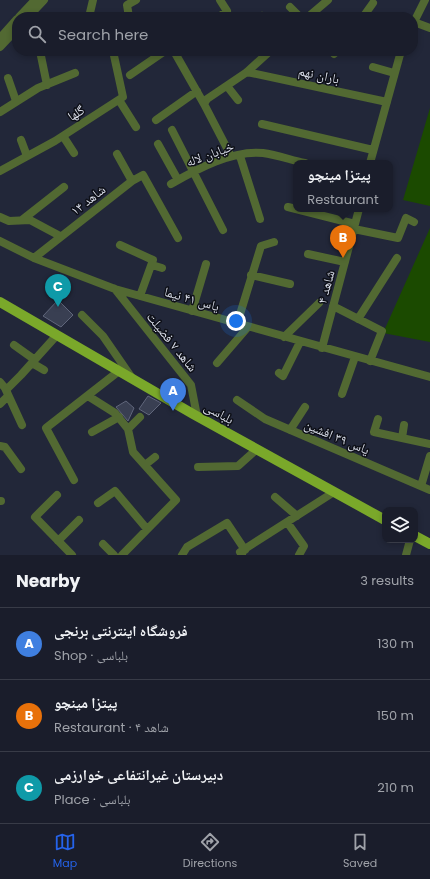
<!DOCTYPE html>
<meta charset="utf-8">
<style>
body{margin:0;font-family:Poppins,"Noto Naskh Arabic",sans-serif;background:#232633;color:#f1f3f6}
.controls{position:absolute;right:12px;bottom:12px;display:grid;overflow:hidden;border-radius:8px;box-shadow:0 2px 6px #0003}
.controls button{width:36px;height:36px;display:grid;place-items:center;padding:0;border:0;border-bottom:1px solid #383b47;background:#1a1d2b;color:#f1f3f6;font:20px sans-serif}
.you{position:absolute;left:236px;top:321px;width:14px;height:14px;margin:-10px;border:3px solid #fff;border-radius:50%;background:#1a73e8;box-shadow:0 0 0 6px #1a73e833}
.badge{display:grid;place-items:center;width:26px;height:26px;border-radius:50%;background:#2563eb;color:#fff;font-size:13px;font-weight:700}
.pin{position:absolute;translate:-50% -33px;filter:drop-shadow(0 1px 2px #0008)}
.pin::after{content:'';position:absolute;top:21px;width:14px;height:12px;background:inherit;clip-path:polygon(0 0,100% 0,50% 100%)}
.popup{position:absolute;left:293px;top:160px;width:100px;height:52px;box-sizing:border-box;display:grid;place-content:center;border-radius:8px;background:#1a1d2b;filter:drop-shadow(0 1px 3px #0005);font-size:13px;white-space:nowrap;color:#9fa2a9}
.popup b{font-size:15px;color:#f1f3f6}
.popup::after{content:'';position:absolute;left:50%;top:100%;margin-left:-8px;border:8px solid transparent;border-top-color:#1a1d2b}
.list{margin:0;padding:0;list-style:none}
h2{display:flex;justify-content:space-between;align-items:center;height:52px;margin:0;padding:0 16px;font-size:17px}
h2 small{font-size:13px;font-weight:400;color:#9fa2a9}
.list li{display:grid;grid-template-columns:26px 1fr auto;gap:12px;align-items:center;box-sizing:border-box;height:72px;padding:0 16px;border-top:1px solid #383b47}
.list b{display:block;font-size:15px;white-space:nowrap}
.list p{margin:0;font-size:13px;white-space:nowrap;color:#9fa2a9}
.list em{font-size:13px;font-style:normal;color:#9fa2a9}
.icon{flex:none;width:22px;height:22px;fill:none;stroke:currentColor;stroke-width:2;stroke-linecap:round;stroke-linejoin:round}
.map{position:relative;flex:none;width:430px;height:555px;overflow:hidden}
.search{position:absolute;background:#1a1d2b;box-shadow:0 2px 6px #0003;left:12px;right:12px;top:12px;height:44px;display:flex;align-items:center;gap:10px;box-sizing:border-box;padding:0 14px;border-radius:16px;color:#9fa2a9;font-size:15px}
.sheet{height:268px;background:#1a1d2b}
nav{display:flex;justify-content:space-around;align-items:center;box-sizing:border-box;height:56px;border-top:1px solid #383b47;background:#1a1d2b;font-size:11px;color:#9fa2a9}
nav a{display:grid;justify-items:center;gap:2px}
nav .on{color:#2563eb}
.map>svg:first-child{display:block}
.green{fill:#1b4a00}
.building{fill:#393f52;stroke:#60667b}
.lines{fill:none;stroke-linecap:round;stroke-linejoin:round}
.minor{stroke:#526932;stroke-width:8}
.major{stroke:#7aa82a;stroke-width:10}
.labels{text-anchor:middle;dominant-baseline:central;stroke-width:3;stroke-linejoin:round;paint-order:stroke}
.street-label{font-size:13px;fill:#dbdfeb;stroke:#0e1018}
</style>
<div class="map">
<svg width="430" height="555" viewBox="0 0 430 555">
<rect width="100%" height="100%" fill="#222739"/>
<path class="green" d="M430,108V206L403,200Z
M430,228V342L383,333Z"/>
<path class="building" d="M58,300L73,315L61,327L43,316Z
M148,396L161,403L149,415L139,409Z
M126,401L134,408L128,421L116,407Z"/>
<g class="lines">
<path class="minor" d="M290,7L300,17
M262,16L263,17
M19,17L35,0
M28,17L44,0
M89,17L93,0
M129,17L127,5L136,0
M219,17L227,11L220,0
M308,17L328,0
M363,17L373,3
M414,22L430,28
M413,24L425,0
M0,38L17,19
M0,47L17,29
M177,51L175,53L204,104
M334,54L337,51
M41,56L47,85
M373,67L394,73
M247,72L387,102
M130,75L165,51
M8,78L16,101
M227,86L238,100
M119,100L136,127
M0,112L38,88L75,73
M156,120L197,91
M262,124L373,150
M172,130L223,230
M63,136L74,153
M21,140L27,156
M158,144L178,180
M231,156L204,104L207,99L247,72L270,51
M240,156L260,219
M370,163L401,51
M0,171L55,141L123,97L113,51
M132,181L143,175L178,238
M171,184C197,169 232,150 263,153C277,155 291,160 305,163
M288,207L355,224
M0,217L9,221L30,220L60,236
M22,220L64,187
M354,229L398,238L406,218L414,222
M0,241L34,258L115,289L430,377
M120,245L153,260L140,296
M308,254L345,262
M34,258L132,181L117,154
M152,265L162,268
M251,275L290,284
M115,289L191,385L197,416
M333,306L382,331L370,361
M192,311L206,264
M82,315L103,336L132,378
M358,319L397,258
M237,324L261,246L274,242
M284,337L319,303
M14,345L35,360
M322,348L359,209
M32,363L44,370
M217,363L248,327
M279,373L283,376L300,342
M0,382L5,388L22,425
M6,390L21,375L57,335
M342,394L355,357
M88,396L115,413L128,429L133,452L176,500L122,555
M237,400L265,419L430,490
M0,404L8,396
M378,419L374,432L430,444
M128,429L140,417
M290,430L305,407
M92,432L119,417
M402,438L404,425
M0,446L5,447L21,469
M145,465L155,457
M198,467L238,466L257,449
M74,480L46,428L119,371
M421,486L430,456
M57,495L35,517L72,555
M275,497L297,516
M0,501H1
M98,503L115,491L147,529
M287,522L304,546L299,555
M58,541L79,520
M103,544L114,555
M182,555L187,547L227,523L245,550
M242,555L240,552L334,492
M406,555L410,540"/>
<path class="major" d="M0,302L193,414L385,520
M415,536L430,544"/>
</g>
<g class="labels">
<g class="street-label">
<text transform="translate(319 75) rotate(12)">باران نهم</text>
<text transform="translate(76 113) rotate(-32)">گلها</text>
<text transform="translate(210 154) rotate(-20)">خیابان لاله</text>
<text transform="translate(88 200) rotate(-38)">شاهد ۱۴</text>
<text transform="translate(326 287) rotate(-75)">شاهد ۴</text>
<text transform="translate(192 299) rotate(16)">یاس ۴۱ نیما</text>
<text transform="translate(172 342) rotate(51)">شاهد ۷ فضیلت</text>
<text transform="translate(219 413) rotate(29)">بلباسی</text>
<text transform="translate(337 437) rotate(23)">یاس ۳۹ افشین</text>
</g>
</g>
</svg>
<div class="controls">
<button><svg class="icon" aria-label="layers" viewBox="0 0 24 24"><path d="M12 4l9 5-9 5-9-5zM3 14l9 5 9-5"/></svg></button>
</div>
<div class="you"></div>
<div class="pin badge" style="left:173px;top:411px;background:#3f7fe0">A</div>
<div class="pin badge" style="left:343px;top:258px;background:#e8710a">B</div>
<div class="popup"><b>پیتزا مینچو</b>Restaurant</div>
<div class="pin badge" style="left:58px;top:307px;background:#0f9aa8">C</div>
<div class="search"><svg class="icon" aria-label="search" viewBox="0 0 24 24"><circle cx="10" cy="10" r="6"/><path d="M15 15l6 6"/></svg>Search here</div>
</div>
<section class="sheet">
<h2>Nearby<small>3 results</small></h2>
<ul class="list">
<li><span class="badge" style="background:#3f7fe0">A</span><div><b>فروشگاه اینترنتی برنجی</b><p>Shop · بلباسی</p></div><em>130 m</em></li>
<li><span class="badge" style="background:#e8710a">B</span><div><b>پیتزا مینچو</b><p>Restaurant · شاهد ۴</p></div><em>150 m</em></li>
<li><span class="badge" style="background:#0f9aa8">C</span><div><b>دبیرستان غیرانتفاعی خوارزمی</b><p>Place · بلباسی</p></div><em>210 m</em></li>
</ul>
</section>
<nav>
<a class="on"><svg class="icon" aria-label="map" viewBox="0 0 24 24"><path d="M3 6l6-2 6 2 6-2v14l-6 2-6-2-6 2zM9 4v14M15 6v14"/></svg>Map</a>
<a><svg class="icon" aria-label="directions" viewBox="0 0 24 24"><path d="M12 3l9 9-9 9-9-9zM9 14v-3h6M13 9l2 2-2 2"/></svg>Directions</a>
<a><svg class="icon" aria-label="saved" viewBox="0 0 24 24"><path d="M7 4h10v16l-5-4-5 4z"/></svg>Saved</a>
</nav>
